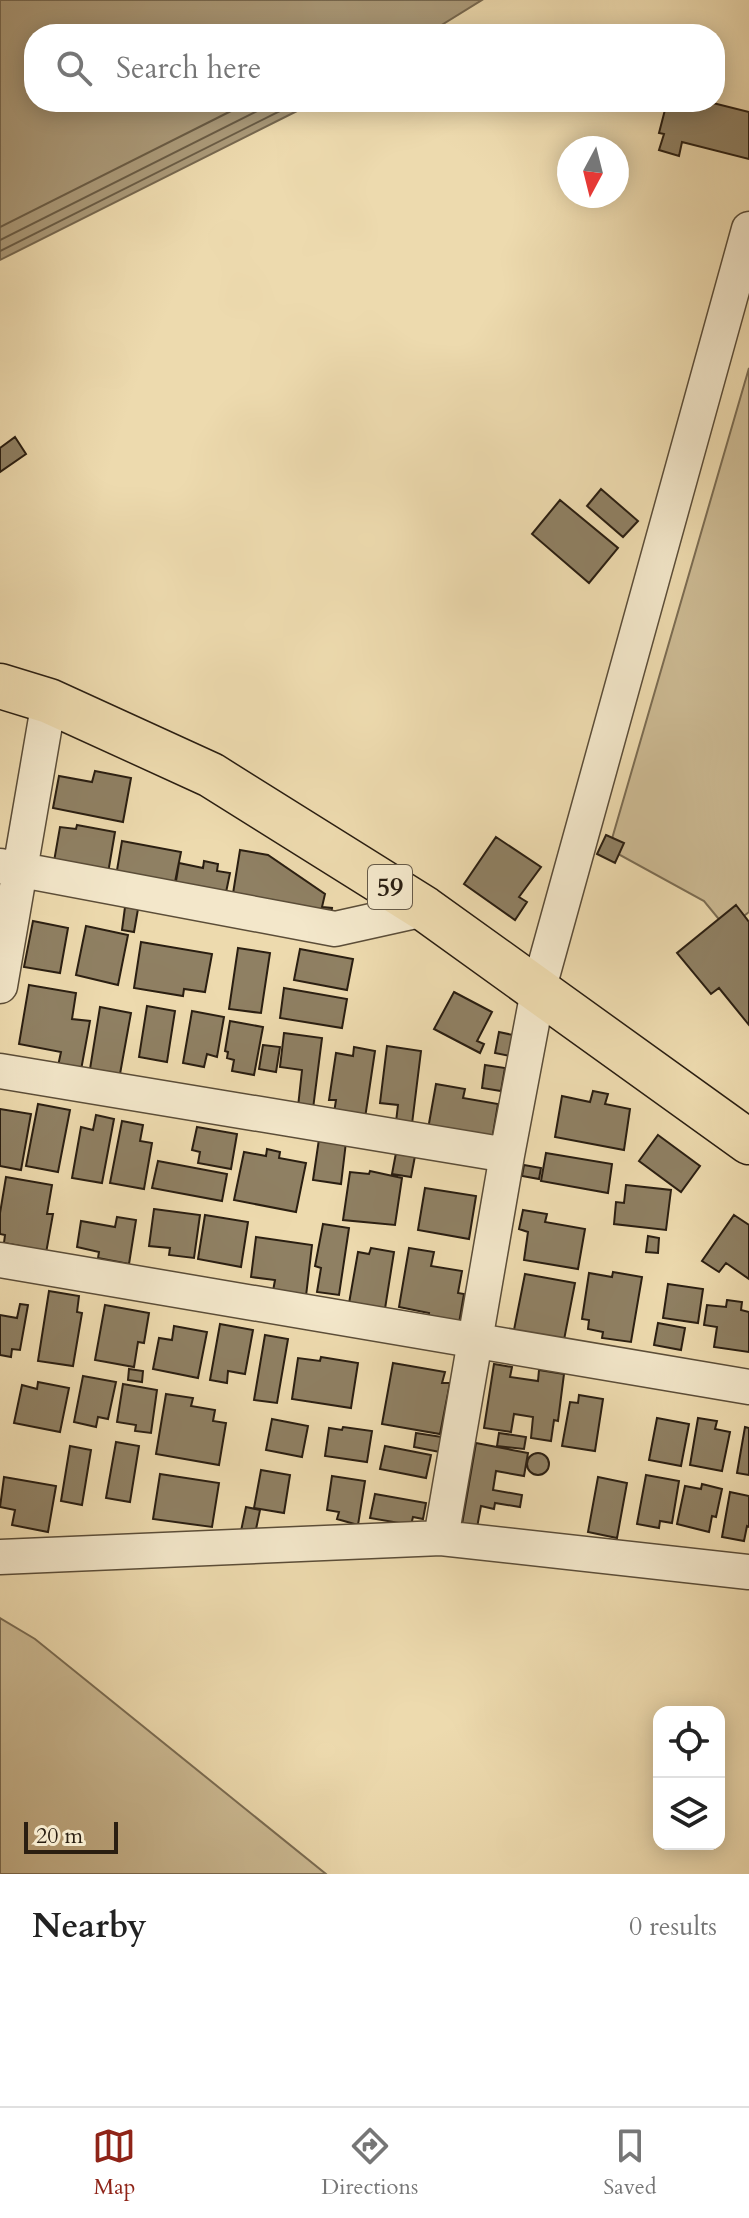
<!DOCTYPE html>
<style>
body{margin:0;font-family:Cardo,serif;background:#f2f2f2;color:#222}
.controls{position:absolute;right:24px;bottom:24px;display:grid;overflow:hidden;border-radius:16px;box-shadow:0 4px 20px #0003}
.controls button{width:72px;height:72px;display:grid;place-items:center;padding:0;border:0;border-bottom:2px solid #e0e0e0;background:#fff;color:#222;font:40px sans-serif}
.compass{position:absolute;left:557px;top:136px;width:72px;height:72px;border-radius:50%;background:#fff;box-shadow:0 4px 20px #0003;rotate:187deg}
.scale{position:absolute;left:24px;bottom:20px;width:94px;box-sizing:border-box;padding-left:8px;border:4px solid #2a1e11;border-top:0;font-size:22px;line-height:28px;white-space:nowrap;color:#2a1e11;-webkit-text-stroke:6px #f3e7ca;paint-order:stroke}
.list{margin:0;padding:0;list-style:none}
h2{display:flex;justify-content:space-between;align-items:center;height:104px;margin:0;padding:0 32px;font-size:34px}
h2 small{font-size:26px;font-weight:400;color:#767676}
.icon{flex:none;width:44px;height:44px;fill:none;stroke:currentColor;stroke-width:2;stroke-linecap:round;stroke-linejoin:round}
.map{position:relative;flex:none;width:749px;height:1874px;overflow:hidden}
.search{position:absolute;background:#fff;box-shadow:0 4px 20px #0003;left:24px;right:24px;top:24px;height:88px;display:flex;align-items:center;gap:20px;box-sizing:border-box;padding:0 28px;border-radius:32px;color:#767676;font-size:30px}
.sheet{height:232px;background:#fff}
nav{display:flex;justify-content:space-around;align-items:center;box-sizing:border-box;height:112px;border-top:2px solid #e0e0e0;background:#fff;font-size:22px;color:#767676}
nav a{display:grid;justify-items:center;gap:4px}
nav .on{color:#8f2418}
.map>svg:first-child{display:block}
.green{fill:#ccba93;stroke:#7b6c52;stroke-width:2}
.water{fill:#ab9a79;stroke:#77684f;stroke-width:2}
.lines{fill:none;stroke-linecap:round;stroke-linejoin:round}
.shore{stroke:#6a5c45;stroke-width:2}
.building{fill:#8f8063;stroke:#2a1e11;stroke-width:2}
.minor-casing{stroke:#5b4d38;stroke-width:37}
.major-casing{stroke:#2a1e11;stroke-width:47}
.minor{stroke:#f3e7ca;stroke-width:34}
.major{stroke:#eddaae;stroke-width:44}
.labels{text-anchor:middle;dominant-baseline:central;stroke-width:8;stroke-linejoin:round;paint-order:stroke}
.shield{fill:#f3e7ca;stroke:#665a48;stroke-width:2}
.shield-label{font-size:26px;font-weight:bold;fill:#2a1e11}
</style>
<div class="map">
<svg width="749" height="1874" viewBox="0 0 749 1874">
<rect width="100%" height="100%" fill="#eddaae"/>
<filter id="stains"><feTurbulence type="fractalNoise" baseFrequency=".0025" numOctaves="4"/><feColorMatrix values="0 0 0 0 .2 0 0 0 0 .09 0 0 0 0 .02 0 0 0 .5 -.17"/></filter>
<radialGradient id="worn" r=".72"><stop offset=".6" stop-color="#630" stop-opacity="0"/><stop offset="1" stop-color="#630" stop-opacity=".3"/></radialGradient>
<path class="green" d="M749,368V912L727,929L704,901L609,849Z
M0,1618L35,1639L326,1874H0Z"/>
<path class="water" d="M0,0H482L427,34H34V102H315L0,260Z"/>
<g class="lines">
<path class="shore" d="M0,227L249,102
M0,240L275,102
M0,251L298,102"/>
</g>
<path class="building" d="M667,102H709L749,112V159L682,142L679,156L659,150L664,134L659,133Z
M15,437L26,454L0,472V448Z
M601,489L638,521L623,537L587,506Z
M560,500L618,548L589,583L532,534Z
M95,771L131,778L123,822L53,808L59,776L92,782Z
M77,825L115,832L106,885L53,867L60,827L76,829Z
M606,835L624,843L615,863L597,854Z
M496,837L541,867L519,897L527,902L515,920L464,884Z
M122,841L181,852L174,887L116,876Z
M240,850L268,855L325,894L322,907L332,908L330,922L231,906Z
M204,861L218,864L217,871L230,873L224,902L174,893L179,863L203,868Z
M736,905L749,922V1025L719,988L711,994L677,953Z
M125,907L138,909L134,932L122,930Z
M33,921L68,928L60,973L24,967Z
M86,926L128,935L118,985L76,975Z
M141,942L212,954L205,992L184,989L183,996L134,988Z
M238,948L270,953L261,1013L229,1009Z
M300,949L353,959L347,990L294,980Z
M29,985L76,993L72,1019L90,1021L81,1070L58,1066L61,1052L19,1044Z
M284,988L347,999L342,1028L280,1018Z
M454,992L492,1012L477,1041L484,1044L480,1053L434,1029Z
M147,1006L175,1011L167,1062L139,1057Z
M100,1007L131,1013L120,1074L90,1069Z
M192,1011L224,1017L217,1057L207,1054L204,1067L183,1063Z
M230,1021L263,1027L254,1075L232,1071L234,1060L227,1058L228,1052L225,1051Z
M499,1032L513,1035L510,1056L495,1053Z
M284,1033L322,1038L313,1109L298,1107L302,1070L280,1067Z
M263,1045L280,1047L276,1072L259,1069Z
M387,1046L421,1051L412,1124L396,1122L398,1105L380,1103Z
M354,1047L375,1051L365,1118L334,1113L336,1100H329L336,1053L353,1056Z
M485,1065L505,1068L501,1091L482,1088Z
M436,1084L465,1089L463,1098L498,1104L492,1140L428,1129Z
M593,1091L608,1094L605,1104L630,1109L624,1150L555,1137L562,1096L590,1102Z
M38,1104L70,1110L58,1172L26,1166Z
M0,1109L31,1114L21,1170L0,1166Z
M96,1115L114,1119L102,1183L72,1178L81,1127L93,1130Z
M122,1121L143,1125L140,1141L152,1143L144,1189L110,1183Z
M197,1127L237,1134L231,1169L198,1163L200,1152L192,1150Z
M658,1135L700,1166L681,1192L639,1161Z
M319,1139L346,1142L341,1184L313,1180Z
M267,1149L280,1152L279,1158L306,1163L296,1212L234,1200L244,1152L266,1156Z
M396,1153L415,1156L411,1177L392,1174Z
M546,1153L612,1164L608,1193L541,1181Z
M158,1161L227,1174L222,1201L152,1188Z
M524,1165L541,1168L539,1179L522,1176Z
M370,1171L402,1178L395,1225L343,1220L350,1172L369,1174Z
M6,1177L52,1185L47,1214H53L46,1253L19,1249L20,1246L4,1243L5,1235L0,1234V1213Z
M626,1185L671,1190L666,1230L614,1224L616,1202L624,1203Z
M425,1188L476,1196L469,1239L418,1230Z
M154,1209L200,1215L194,1258L169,1255L170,1248L149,1246Z
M523,1210L547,1214L545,1222L585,1229L578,1269L524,1260L528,1232L519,1229Z
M205,1215L248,1222L241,1267L198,1259Z
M734,1215L749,1225V1279L726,1263L719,1272L702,1261Z
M117,1217L136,1220L129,1264L98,1258L99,1252L77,1247L81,1221L115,1227Z
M323,1224L349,1228L339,1295L317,1292L321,1268L315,1266Z
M648,1236L659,1238L658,1253L646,1252Z
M256,1237L312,1245L306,1296L273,1291L275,1280L251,1277Z
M371,1248L394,1252L384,1315L348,1309L358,1252L369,1254Z
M409,1248L434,1252L431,1266L462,1271L458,1293L464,1294L459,1323L428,1318L429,1313L399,1307Z
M613,1272L642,1277L631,1342L602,1338L603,1332L588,1329L589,1320L582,1319L589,1273L612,1277Z
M525,1274L575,1283L563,1345L513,1335Z
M668,1284L703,1289L698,1323L663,1318Z
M49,1291L79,1296L77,1312L82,1313L73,1366L38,1361Z
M727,1300L742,1302L741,1310L749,1312V1352L714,1347L717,1327L704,1325L707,1305L726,1307Z
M20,1304L28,1305L20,1350L12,1349L11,1357L0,1355V1315L17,1318Z
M105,1305L149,1313L144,1343L138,1342L134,1367L95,1360Z
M658,1323L685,1328L681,1350L654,1345Z
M220,1324L253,1330L245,1374L228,1371L227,1383L210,1380Z
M174,1326L207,1332L198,1378L153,1369L159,1338L172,1340Z
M265,1335L288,1339L277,1403L254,1400Z
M321,1357L358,1363L351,1408L292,1399L298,1358L320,1361Z
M393,1363L445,1372L442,1383H450L440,1434L382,1424Z
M494,1364L512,1367L510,1377L538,1381L539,1370L564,1374L558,1421L554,1420L551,1441L531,1438L533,1417L514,1414L511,1432L484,1428Z
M129,1369L143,1371L142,1382L128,1380Z
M83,1376L116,1382L108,1419L98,1417L96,1427L74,1422Z
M38,1382L69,1388L60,1432L14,1423L22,1385L37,1389Z
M123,1384L157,1390L151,1433L135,1431L136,1425L117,1422Z
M166,1394L193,1398L191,1406L215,1410L213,1421L226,1423L219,1465L156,1454Z
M579,1395L603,1399L595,1451L562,1446L570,1402L578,1403Z
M657,1418L689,1424L681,1466L649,1460Z
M698,1418L717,1421L715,1429L730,1432L722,1471L690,1465Z
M272,1419L308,1426L302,1457L266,1450Z
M343,1427L372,1431L367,1462L325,1456L329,1428L342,1430Z
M745,1427L749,1428V1475L737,1473Z
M416,1433L442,1437L440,1452L414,1447Z
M499,1433L526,1437L524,1449L497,1446Z
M116,1442L139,1446L130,1502L106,1498Z
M476,1443L528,1453L524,1476L496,1471L493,1490L522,1495L520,1507L495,1503L494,1509L481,1506L476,1533L461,1530Z
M70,1446L91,1450L82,1505L61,1501Z
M385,1446L431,1455L426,1478L380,1469Z
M527 1464a11 11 0 1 1 22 0a11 11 0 1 1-22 0Z
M261,1470L290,1475L284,1513L254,1508Z
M160,1474L219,1483L212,1527L153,1519Z
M646,1475L679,1481L672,1523L660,1521L659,1528L637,1524Z
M332,1476L365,1481L358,1525L337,1519L339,1512L327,1510Z
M4,1477L56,1486L48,1532L12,1525L15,1510L0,1507Z
M598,1477L627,1483L617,1538L588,1532Z
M702,1484L722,1489L716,1517L712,1516L709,1532L677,1524L685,1486L701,1489Z
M730,1492L749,1496V1527L747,1526L744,1541L722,1537Z
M375,1494L426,1503L423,1519L413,1517L411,1525L370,1518Z
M246,1507L260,1510L255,1534L241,1531Z"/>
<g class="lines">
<g class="minor-casing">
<path id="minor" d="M0,866L335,929L425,909
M0,986L49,701
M0,1071L507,1155
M0,1260L749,1387
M441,1538L507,1155L538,991L749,229
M0,1557L441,1538L749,1572"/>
</g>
<g class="major-casing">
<path id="major" d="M0,686L49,701L211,775L425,909L749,1142"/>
</g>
<use href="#minor" class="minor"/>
<use href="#major" class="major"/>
</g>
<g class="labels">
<rect class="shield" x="368" y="865" width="44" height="44" rx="6"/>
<g class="shield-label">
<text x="390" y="887">59</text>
</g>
</g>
<rect width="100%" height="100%" filter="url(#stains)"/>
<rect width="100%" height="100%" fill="url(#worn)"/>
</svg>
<div class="controls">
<button><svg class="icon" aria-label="locate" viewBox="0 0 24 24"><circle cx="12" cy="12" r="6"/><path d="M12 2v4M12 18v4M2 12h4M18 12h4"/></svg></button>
<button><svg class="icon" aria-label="layers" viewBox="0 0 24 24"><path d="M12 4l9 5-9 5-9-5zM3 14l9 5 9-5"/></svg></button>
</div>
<svg class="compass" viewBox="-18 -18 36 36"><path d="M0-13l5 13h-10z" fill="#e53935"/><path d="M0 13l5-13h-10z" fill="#767676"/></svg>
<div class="scale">20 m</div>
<div class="search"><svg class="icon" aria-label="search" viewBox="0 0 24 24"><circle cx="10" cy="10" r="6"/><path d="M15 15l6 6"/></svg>Search here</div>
</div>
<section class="sheet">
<h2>Nearby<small>0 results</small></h2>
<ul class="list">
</ul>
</section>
<nav>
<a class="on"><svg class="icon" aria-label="map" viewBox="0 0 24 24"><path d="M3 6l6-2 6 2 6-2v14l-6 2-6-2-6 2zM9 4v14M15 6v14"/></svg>Map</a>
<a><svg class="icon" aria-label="directions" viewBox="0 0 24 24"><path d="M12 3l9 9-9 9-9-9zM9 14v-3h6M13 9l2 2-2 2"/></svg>Directions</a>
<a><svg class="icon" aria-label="saved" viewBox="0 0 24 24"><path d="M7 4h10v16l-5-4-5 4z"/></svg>Saved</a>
</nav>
